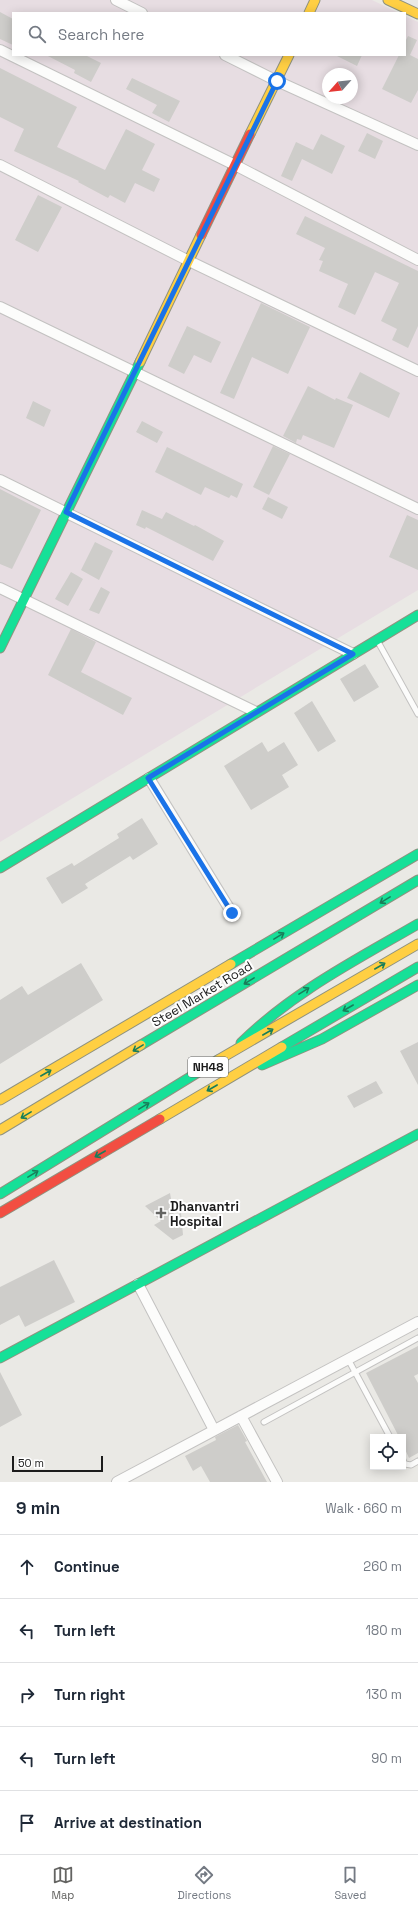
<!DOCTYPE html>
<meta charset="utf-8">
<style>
body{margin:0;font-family:"Space Grotesk",sans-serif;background:#f6f6f7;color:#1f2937}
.controls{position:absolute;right:12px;bottom:12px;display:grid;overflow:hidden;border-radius:0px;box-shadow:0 2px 10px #0003}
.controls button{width:36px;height:36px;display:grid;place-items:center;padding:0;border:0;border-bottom:1px solid #e0e1e3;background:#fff;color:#1f2937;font:20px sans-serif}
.compass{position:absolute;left:322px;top:68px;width:36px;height:36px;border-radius:50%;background:#fff;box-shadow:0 2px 10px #0003;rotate:243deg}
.scale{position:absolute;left:12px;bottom:10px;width:91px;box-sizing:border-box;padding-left:4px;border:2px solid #1c1c1c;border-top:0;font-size:11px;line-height:14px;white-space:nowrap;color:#1c1c1c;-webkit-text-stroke:3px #fff;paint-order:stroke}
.stop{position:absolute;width:12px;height:12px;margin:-9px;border:3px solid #1a73e8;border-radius:50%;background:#fff}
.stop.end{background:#1a73e8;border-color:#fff;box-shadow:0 1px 4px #0008}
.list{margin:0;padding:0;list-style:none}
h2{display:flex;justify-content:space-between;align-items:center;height:52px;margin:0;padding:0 16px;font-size:17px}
h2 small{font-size:13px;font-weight:400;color:#747a83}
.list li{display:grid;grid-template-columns:26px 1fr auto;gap:12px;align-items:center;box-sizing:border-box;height:64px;padding:0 16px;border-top:1px solid #e0e1e3}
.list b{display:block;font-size:15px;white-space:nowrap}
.list em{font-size:13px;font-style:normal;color:#747a83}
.icon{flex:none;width:22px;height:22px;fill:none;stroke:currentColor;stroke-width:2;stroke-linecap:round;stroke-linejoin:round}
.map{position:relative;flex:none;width:418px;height:1482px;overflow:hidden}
.search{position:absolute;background:#fff;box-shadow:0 2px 10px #0003;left:12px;right:12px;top:12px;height:44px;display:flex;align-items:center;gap:10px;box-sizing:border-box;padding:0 14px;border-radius:0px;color:#747a83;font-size:15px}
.sheet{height:372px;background:#fff}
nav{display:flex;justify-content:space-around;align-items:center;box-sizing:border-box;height:56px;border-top:1px solid #e0e1e3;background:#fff;font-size:11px;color:#747a83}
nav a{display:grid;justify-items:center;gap:2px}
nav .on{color:#646462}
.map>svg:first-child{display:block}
.industrial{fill:#e7dde2;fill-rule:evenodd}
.building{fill:#cecdca}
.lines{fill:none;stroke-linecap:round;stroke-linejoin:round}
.lane-casing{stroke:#c3c2c1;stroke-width:7}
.street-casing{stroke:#c3c2c1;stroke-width:12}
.fast-casing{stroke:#8f927f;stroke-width:11}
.slow-casing{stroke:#8f927f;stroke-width:11}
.jam-casing{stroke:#8f927f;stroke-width:11}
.lane{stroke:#fcfcfb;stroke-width:5}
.street{stroke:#fcfcfb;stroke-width:10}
.fast{stroke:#16e098;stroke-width:9}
.slow{stroke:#ffcf43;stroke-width:9}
.jam{stroke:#f24e42;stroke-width:9}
.oneway{stroke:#197e5a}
.route{stroke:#1a73e8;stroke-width:5}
.poi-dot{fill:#646462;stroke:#fff;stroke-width:1.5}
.labels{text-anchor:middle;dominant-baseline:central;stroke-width:4;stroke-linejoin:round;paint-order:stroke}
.shield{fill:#fff;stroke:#606060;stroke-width:1}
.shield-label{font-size:12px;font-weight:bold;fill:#1c1c1c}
.street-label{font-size:13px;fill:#1c1c1c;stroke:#fff}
.poi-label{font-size:13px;font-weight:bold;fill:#1c1c1c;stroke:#fff;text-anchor:start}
</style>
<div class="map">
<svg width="418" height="1482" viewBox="0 0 418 1482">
<rect width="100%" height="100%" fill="#eae9e5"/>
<path class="industrial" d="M0,0H372L399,13H13V55H405V16L418,22V590L0,842ZM328,74H352V98H328Z"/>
<path class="building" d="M0,12L13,19V45L0,39Z
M408,36L417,40L410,55L418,59V90L411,103L382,89L399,55H405V42Z
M46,55H85L101,63L91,82L74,73L75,70Z
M335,55H362L357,66Z
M0,68L77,107L57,147L105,170L126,129L155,144L142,170L160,179L154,192L135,183L125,203L110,195L108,198L78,182L79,181L14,151L24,129L0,117Z
M132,78L180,101L169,122L152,113L157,105L126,89Z
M367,133L383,141L375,159L358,151Z
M321,134L345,146L332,174L302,159L292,181L281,176L296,142L313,150Z
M38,195L62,207L38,252L15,240Z
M305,216L418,271V326L408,348L392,340L397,329L381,321L399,283L375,272L355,315L338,307L348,284L319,271L323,261L319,260L325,248L296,234Z
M261,303L310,327L288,374L252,357L234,399L220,393Z
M187,326L221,342L211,363L194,355L184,374L168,366Z
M360,372L400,393L389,418L347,398Z
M308,386L335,400L336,398L353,405L334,448L303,435L301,440L297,439L296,443L283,436Z
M33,401L51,410L44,427L26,418Z
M142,421L163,432L157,443L136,432Z
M273,446L290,454L269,495L253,487Z
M167,447L243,484L237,498L231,495L229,498L205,487L201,495L155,472Z
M0,489L41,510L12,569L0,564Z
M268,497L288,507L282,519L262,509Z
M142,510L162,519L166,512L194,526L195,525L224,541L213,561L146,527L145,529L136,525Z
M407,515L418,520V570L389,557Z
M95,542L113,551L99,580L81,570Z
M71,572L83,579L68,606L55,599Z
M101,587L110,592L99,614L89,610Z
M71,629L96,642L81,672L132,698L123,715L48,675Z
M365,664L379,687L354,702L340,679Z
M312,701L336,741L318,752L294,713Z
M262,742L268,752L284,742L298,765L282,775L289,787L251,810L224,766Z
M142,818L158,844L133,860L130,856L85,884L88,888L62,904L46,878L72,863L74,866L119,838L117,834Z
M81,963L103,1000L0,1064V1000L22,986L28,995Z
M418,1042V1085L400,1051Z
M376,1081L383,1093L354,1108L347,1096Z
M170,1193L174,1216L181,1213L183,1235L173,1240L154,1225L161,1221L145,1206Z
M54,1260L75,1302L25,1327L19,1315L0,1325V1287Z
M418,1346V1374L414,1376L418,1383V1453L409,1458L403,1445V1437H399L366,1373Z
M0,1372L22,1415L0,1427Z
M238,1425L247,1441L245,1442L267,1482H210L201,1466L193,1471L185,1456L216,1440L215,1437Z"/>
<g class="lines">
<g class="lane-casing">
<path id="lane" d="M377,640L418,714
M348,1359L390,1437
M264,1422L418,1338
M403,1460L405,1464L411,1465L418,1461"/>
</g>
<g class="street-casing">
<path id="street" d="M116,0L142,13
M0,50L235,165L418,260
M225,55L277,81L418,145
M0,165L189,261L418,371
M0,307L418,509
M0,480L353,654
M0,588L256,712
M149,778L232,913
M138,1284L214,1430
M241,1416L277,1482
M117,1482L418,1322"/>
</g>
<g class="fast-casing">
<path id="fast" d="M0,648L140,362
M0,868L418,615
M231,964L418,854
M241,1043C293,992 356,960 418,924
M141,1045L418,880
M282,1047L418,967
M262,1065L322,1039L418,985
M0,1194L218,1060
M0,1358L418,1134"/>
</g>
<g class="slow-casing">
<path id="slow" d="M388,0L418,14
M309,13L315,0
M250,134L289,55
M140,362L201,235
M218,1060L418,944
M0,1100L231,964
M160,1119L282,1047
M0,1130L141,1045"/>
</g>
<g class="jam-casing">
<path id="jam" d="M201,235L250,134
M0,1213L160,1119"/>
</g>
<use href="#lane" class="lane"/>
<use href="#street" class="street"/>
<use href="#fast" class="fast"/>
<use href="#slow" class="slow"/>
<use href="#jam" class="jam"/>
</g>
<defs><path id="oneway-shaft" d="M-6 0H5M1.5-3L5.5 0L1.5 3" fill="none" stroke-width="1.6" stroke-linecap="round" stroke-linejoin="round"/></defs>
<g class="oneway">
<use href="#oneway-shaft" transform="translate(385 900) rotate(149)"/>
<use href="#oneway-shaft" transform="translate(279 936) rotate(-31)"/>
<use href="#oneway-shaft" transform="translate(380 966) rotate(-30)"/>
<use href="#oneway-shaft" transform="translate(249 981) rotate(149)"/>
<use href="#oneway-shaft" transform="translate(304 991) rotate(-32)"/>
<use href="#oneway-shaft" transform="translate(348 1008) rotate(150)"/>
<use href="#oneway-shaft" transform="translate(268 1032) rotate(-30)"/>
<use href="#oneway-shaft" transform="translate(138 1048) rotate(149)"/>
<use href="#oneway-shaft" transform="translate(46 1073) rotate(-30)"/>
<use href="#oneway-shaft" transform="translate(212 1088) rotate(150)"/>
<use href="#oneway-shaft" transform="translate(144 1106) rotate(-31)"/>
<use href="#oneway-shaft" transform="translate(26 1115) rotate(149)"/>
<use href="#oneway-shaft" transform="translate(100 1154) rotate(150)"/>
<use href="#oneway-shaft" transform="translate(33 1174) rotate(-31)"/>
</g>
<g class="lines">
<path class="route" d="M232,913L148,778L353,654L66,512L277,81"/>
</g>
<path class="poi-dot" d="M159 1207h4v4h4v4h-4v4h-4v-4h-4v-4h4z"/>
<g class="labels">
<rect class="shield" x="188" y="1057" width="40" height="20" rx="3"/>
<g class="shield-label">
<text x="208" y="1067">NH48</text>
</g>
<g class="street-label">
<text transform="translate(202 994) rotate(-31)">Steel Market Road</text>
</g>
<g class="poi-label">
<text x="170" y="1206">Dhanvantri<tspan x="170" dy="15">Hospital</tspan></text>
</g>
</g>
</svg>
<div class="controls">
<button><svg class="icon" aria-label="locate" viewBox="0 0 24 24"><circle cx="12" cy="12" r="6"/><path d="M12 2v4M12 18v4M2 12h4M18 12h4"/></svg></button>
</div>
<svg class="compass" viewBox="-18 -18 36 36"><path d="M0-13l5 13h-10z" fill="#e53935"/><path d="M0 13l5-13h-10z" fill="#747a83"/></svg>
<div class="scale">50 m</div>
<div class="stop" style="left:277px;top:81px"></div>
<div class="stop end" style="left:232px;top:913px"></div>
<div class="search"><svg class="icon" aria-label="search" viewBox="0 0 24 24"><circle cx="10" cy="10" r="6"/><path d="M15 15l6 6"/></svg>Search here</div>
</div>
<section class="sheet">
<h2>9 min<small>Walk · 660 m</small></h2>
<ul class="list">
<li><svg class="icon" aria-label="ahead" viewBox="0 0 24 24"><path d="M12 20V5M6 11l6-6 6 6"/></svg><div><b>Continue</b></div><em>260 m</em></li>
<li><svg class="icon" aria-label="left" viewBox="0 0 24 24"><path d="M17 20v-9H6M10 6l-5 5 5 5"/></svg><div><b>Turn left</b></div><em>180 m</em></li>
<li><svg class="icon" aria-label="right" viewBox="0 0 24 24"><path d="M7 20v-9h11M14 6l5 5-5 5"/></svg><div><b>Turn right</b></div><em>130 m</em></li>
<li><svg class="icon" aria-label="left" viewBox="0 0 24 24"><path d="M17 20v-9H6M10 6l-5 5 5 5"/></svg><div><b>Turn left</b></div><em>90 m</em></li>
<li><svg class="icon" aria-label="arrive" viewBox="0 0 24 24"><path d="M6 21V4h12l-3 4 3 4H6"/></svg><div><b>Arrive at destination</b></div></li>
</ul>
</section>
<nav>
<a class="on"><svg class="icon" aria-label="map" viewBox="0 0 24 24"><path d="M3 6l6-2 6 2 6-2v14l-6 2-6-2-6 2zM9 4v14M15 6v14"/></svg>Map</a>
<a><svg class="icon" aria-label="directions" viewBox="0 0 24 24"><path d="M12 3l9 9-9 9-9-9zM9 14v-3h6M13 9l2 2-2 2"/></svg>Directions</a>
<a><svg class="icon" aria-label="saved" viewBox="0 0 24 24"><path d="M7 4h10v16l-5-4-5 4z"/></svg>Saved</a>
</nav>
